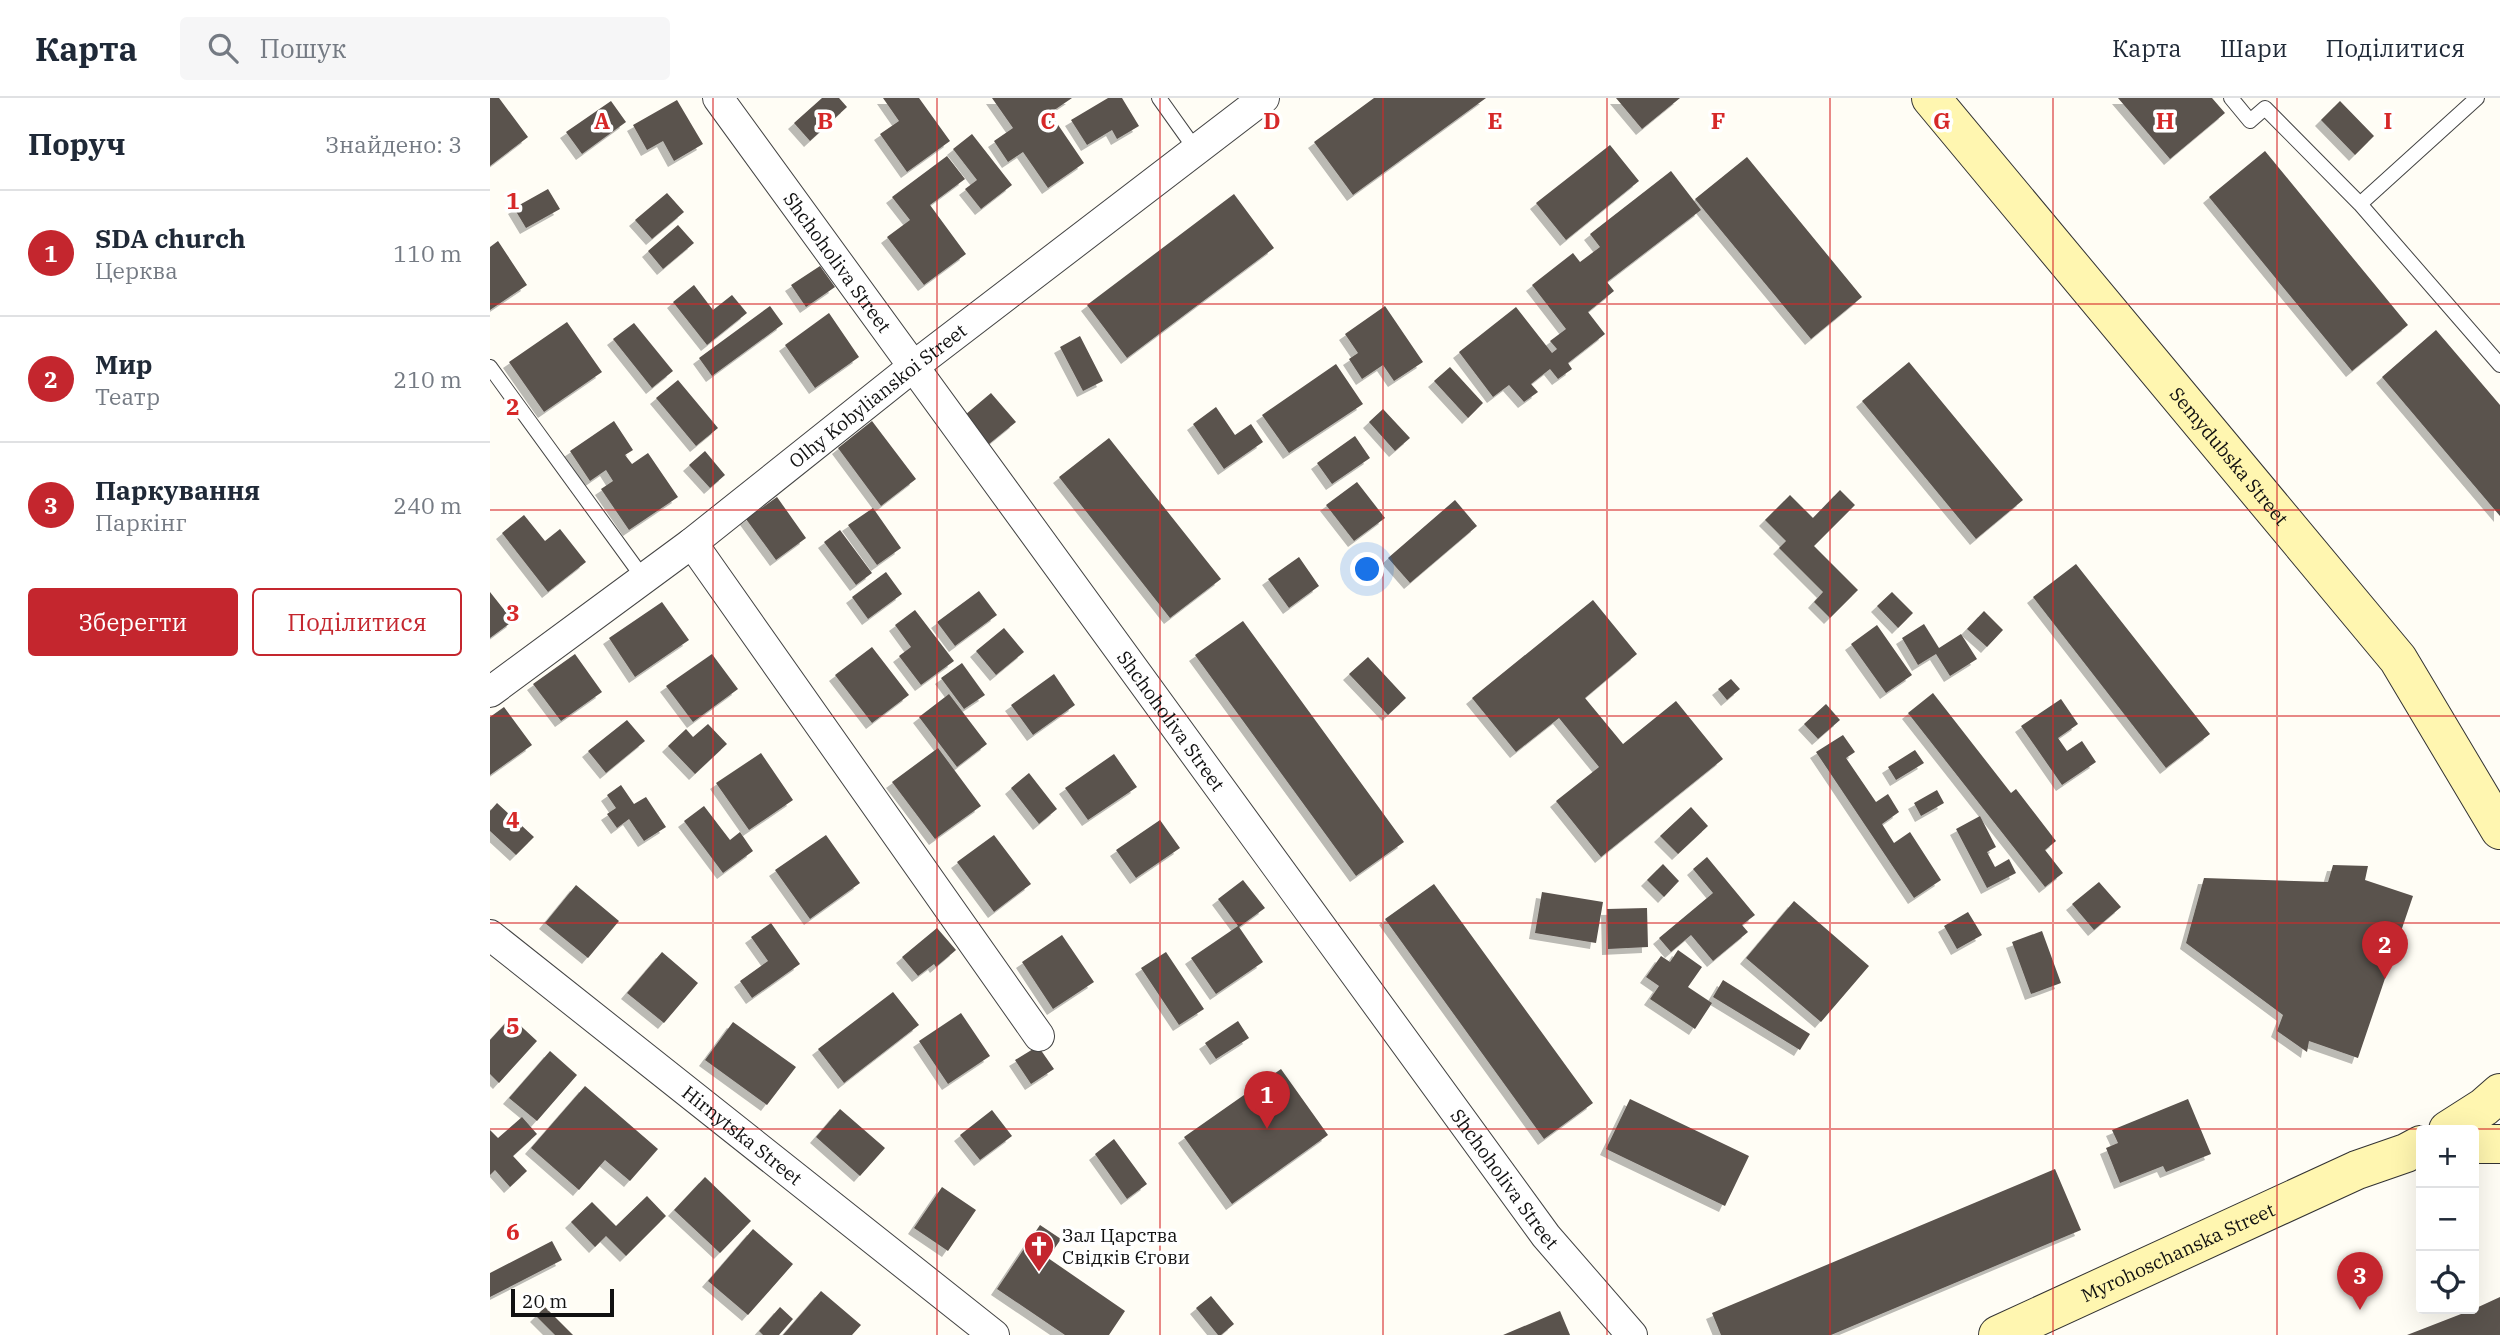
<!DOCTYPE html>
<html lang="uk">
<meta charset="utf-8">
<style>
body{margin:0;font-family:"IBM Plex Serif",serif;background:#f6f6f7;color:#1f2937}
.controls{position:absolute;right:21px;bottom:21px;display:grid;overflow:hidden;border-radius:7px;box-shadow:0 7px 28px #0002}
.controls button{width:63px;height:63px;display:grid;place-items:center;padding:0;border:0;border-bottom:2px solid #e0e1e3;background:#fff;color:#1f2937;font:35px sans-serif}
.scale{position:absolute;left:21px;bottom:18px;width:103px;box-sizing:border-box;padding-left:7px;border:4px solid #111;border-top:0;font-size:19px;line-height:24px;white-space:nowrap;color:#111;-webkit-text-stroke:5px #fff;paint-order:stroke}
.you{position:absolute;left:878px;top:472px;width:24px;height:24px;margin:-18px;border:5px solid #fff;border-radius:50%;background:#1a73e8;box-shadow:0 0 0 10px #1a73e833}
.badge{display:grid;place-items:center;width:46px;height:46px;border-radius:50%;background:#c4262e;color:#fff;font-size:23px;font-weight:700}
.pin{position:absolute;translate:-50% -58px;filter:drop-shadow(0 2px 4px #0008)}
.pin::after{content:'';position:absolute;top:37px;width:24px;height:21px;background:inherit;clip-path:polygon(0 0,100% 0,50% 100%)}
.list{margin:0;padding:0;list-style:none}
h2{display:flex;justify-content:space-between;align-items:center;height:91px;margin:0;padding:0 28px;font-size:30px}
h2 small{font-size:23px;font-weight:400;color:#747a83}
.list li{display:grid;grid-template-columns:46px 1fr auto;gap:21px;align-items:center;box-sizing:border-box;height:126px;padding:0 28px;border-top:2px solid #e0e1e3}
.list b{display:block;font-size:26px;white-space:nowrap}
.list p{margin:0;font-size:23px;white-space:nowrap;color:#747a83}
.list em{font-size:23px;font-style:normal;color:#747a83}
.actions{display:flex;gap:14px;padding:21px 28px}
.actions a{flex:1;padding:16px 0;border:2px solid #c4262e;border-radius:7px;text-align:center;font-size:24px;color:#c4262e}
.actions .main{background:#c4262e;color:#fff}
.icon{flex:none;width:38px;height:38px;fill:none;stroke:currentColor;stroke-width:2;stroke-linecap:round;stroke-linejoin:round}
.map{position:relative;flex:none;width:2010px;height:1237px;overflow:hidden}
header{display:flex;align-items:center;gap:42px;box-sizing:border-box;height:98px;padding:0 35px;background:#fff;border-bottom:2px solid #e0e1e3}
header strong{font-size:33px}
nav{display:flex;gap:38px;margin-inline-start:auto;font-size:24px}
.search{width:490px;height:63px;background:#f6f6f7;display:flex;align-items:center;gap:18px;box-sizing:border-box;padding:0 24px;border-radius:7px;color:#747a83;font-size:26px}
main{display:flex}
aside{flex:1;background:#fff}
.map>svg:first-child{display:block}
.building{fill:#5a524d;filter:url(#shadow)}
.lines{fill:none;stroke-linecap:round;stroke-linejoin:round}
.lane-casing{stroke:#444;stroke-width:16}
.street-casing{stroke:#444;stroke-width:32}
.secondary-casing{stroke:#333;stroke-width:40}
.lane{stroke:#fff;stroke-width:14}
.street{stroke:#fff;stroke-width:30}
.secondary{stroke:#fff6b0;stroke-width:38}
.grid{fill:none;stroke:#d62828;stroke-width:2;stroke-opacity:0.55}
.labels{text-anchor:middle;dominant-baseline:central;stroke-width:7;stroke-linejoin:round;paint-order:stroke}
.street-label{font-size:19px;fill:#111;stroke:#fff}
.poi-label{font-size:19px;fill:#111;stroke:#fff;text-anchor:start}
.grid-label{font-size:23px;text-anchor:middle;font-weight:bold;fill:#d62828;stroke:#fff;stroke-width:7;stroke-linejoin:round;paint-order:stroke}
</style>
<header>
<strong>Карта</strong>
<div class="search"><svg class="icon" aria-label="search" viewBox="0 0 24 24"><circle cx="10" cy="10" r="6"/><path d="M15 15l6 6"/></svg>Пошук</div>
<nav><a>Карта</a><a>Шари</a><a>Поділитися</a></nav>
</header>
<main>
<aside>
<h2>Поруч<small>Знайдено: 3</small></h2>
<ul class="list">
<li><span class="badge">1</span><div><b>SDA church</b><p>Церква</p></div><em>110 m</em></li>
<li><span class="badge">2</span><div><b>Мир</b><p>Театр</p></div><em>210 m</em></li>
<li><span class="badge">3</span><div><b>Паркування</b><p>Паркінг</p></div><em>240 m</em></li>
</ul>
<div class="actions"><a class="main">Зберегти</a><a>Поділитися</a></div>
</aside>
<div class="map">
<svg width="2010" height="1237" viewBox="0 0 2010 1237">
<defs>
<filter id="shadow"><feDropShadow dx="-6" dy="6" stdDeviation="0" flood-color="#0004"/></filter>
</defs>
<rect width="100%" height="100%" fill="#fffdf5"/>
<path class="building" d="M0,0H9L38,39L0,68Z
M332,0H349L357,9L320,43L304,25Z
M393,0H429L460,43L417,74L390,36L409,23Z
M502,0H582L560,15L594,65L558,90L533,54L518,64L504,43L523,30Z
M618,0H632L649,28L627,41L622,32L597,47L581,22Z
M884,0H996L863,97L824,44Z
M1126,0H1190L1152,31Z
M1628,0H1722L1735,15L1680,61Z
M187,2L213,46L184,63L173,43L157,52L143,27Z
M121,3L136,24L92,56L76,34Z
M1850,3L1884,38L1865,57L1831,22Z
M482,36L522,87L491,111L475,91L487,82L463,51Z
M1120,47L1149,83L1076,142L1046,105Z
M1775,53L1918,227L1862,273L1719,99Z
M457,58L475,81L440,107L476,156L434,187L397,139L420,122L402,99Z
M1257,59L1372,199L1321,241L1205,101Z
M1181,73L1211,112L1117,184L1124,193L1098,214L1115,236L1078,265L1082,271L1068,281L1060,271L1041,286L1048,294L1034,304L1019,287L1003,299L969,254L1026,209L1062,255L1067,251L1060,243L1076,231L1042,187L1083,155L1090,164L1110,149L1100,136Z
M58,91L70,111L36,130L24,110Z
M177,95L194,114L162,141L145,122Z
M744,96L784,150L637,260L597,207Z
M188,127L204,145L173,171L158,153Z
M8,143L37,187L0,212V149Z
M330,168L345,189L316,209L301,187Z
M204,187L223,212L242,197L257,215L217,247L183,204Z
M280,208L293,226L222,278L209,260Z
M895,208L933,264L904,283L893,267L872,281L859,261L868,255L855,236Z
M339,215L369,259L325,290L295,247Z
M77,224L112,274L54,314L19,264Z
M144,225L183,273L162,290L123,241Z
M1946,232L2010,307V418L1892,279Z
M590,238L613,283L593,293L570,249Z
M1419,264L1533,402L1486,441L1372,303Z
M846,266L873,306L799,355L772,317Z
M960,269L993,305L978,320L944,283Z
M188,282L228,330L206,348L166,300Z
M501,295L526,324L499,346L475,317Z
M726,309L745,337L761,326L773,344L734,371L703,326Z
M893,311L920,340L905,353L879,324Z
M124,323L143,352L135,357L142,366L158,355L188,399L139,432L111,391L123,383L116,372L100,383L80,353Z
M382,323L426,381L391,408L348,350Z
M865,338L880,360L842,386L827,365Z
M619,340L731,481L680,520L569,379Z
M215,353L235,377L220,390L199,367Z
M867,384L895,420L864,443L836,407Z
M1350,392L1365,407L1324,448L1368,492L1340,520L1324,504L1333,494L1289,450L1296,443L1275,422L1300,397L1323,420Z
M287,399L316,440L286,462L256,421Z
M965,402L987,428L920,485L898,460Z
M383,410L411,450L387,467L358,427Z
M34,417L55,443L70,431L96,464L58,494L12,435Z
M350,432L382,475L366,487L334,444Z
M809,459L829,488L799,510L778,481Z
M1586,466L1720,636L1676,670L1543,499Z
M396,474L412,496L378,521L362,499Z
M489,493L507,517L465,548L447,524Z
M0,494L23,523L0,540Z
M1402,494L1423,515L1408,530L1387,508Z
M1103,502L1147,556L1095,600L1133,646L1186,603L1233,661L1111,759L1066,703L1109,669L1069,620L1026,654L982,600Z
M172,504L199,542L145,579L119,540Z
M425,512L464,563L431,587L409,558L421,549L405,527Z
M1494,513L1513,532L1497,549L1477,531Z
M753,523L914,744L866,778L705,557Z
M1434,526L1449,550L1471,536L1487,561L1460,578L1446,556L1428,567L1412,540Z
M1387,527L1422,577L1396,595L1361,546Z
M514,530L534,554L506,577L486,553Z
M382,549L419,597L382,625L345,577Z
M85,556L112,594L71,623L43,586Z
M222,556L248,591L203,624L176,588Z
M878,559L916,600L898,617L859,576Z
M472,565L495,597L474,611L451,580Z
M564,576L585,607L543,637L521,607Z
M1241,581L1250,591L1237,602L1228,591Z
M1443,595L1521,695L1526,691L1566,743L1555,752L1573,775L1555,789L1418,615Z
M459,596L497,646L467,669L429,619Z
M1571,601L1588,626L1568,640L1577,653L1592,643L1606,664L1572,687L1531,628Z
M1336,606L1350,622L1328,641L1314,626Z
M14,609L42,647L0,677V619Z
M137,622L155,643L116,675L98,653Z
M218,626L237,646L205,676L178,648L196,631L203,639Z
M1353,637L1365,654L1356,660L1386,704L1398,696L1409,714L1392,726L1404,745L1420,734L1451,782L1424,800L1326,654Z
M448,650L491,708L445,741L402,684Z
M1425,652L1434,665L1406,682L1398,669Z
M271,655L303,702L259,732L226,685Z
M624,656L647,689L598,722L575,690Z
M539,675L567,711L549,726L521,690Z
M131,687L144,706L156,699L176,729L154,743L139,721L127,730L117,716L126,710L117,697Z
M1447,692L1454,705L1431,718L1424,705Z
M7,705L44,739L26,757L0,733V713Z
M214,708L240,742L250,734L263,753L233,775L194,723Z
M1201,709L1218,728L1188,756L1170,738Z
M1490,718L1506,749L1497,754L1505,769L1519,761L1526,775L1497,790L1466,731Z
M670,722L690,750L646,780L626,752Z
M336,737L370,785L320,821L285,772Z
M504,737L541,786L504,814L467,764Z
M1217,759L1265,817L1252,827L1258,834L1223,863L1201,837L1181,854L1169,840L1223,795L1203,771Z
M1173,766L1189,783L1174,799L1157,782Z
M1843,767L1878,768L1875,782L1923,798L1868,960L1819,943L1817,954L1787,933L1793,917L1696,845L1714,780L1838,784Z
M753,782L775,810L749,829L773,864L726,896L701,860L748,828L728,801Z
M1609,784L1631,809L1604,832L1582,806Z
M944,786L1103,1005L1054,1041L895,821Z
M86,787L129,823L98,860L55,825Z
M1052,794L1113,804L1106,845L1045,835Z
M1304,803L1379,868L1331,924L1256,860Z
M1157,810L1158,849L1118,851L1117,811Z
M1478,814L1492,837L1467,851L1454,828Z
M281,825L310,866L262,900L250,883L278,863L261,839Z
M447,830L466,852L446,869L444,866L428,878L412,859Z
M1552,833L1571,885L1541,896L1522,844Z
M572,837L604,884L563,911L532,864Z
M1188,852L1212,869L1198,889L1222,905L1205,931L1160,901L1169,888L1156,879L1171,858L1180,864Z
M172,854L208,885L174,925L137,895Z
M676,854L714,911L689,927L651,870Z
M1233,882L1320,936L1310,952L1223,899Z
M403,894L429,927L354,985L328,951Z
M471,915L500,958L458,986L429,943Z
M21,919L47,943L9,985L0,976V942Z
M748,923L759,940L726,961L715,945Z
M243,924L306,969L277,1007L215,962Z
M548,948L564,971L541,986L525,962Z
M60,953L87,977L47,1023L19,1000Z
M791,971L838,1037L742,1106L694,1039Z
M95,988L168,1051L140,1083L115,1062L89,1092L41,1050Z
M1140,1001L1259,1058L1235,1108L1116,1051Z
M1698,1001L1721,1056L1676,1074L1673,1068L1630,1085L1616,1050L1628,1045L1622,1032Z
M350,1011L395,1050L370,1078L326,1039Z
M502,1012L522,1038L490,1062L470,1037Z
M32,1019L47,1036L23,1058L37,1073L20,1089L5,1072L0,1077V1032L8,1040Z
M624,1041L657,1086L637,1101L605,1056Z
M1565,1071L1591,1132L1341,1237H1231L1222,1215Z
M215,1079L261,1123L230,1155L184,1112Z
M452,1089L486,1112L458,1153L424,1130Z
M157,1098L176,1118L136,1158L116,1138L105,1149L81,1124L102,1104L126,1128Z
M550,1127L571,1141L558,1160L635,1213L619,1237H575L507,1191Z
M263,1131L303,1166L258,1217L218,1183Z
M62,1143L72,1162L0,1199V1175Z
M331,1193L371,1227L362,1237H293Z
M721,1198L744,1226L731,1237H728L706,1210Z
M2010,1199V1237H1917L1984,1211Z
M55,1209L83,1237H65L46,1218Z
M290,1209L303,1221L289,1237H273L269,1233Z
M1070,1213L1080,1237H1013Z"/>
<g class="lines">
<g class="lane-casing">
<path id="lane" d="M669,0L706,52
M1741,0L1760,23L1775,10L1870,106L2010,267
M1870,106L1987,0
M0,269L154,481"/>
</g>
<g class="street-casing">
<g id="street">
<path id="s1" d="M228,0L1056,1138L1142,1237"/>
<path d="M202,445L549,938"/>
<path id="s2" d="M0,594L202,445L424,268L774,0"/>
<path id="s3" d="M0,837L504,1237"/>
</g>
</g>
<g class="secondary-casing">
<g id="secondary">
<path id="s4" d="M1441,0L1908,561L2010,732"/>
<path d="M1958,1032L1994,1009L2010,995"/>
<path d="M1984,1046H2010"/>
<path id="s5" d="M1508,1237L1867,1072L1916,1055L1931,1047"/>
</g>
</g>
<use href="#lane" class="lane"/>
<use href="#street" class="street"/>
<use href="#secondary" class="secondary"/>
</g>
<path class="grid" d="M223,0V1237M447,0V1237M670,0V1237M893,0V1237M1117,0V1237M1340,0V1237M1563,0V1237M1787,0V1237M0,206H2010M0,412H2010M0,618H2010M0,825H2010M0,1031H2010"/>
<defs>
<g id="church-pin" transform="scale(1.575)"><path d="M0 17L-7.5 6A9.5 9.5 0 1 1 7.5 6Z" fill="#c4262e" stroke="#fff"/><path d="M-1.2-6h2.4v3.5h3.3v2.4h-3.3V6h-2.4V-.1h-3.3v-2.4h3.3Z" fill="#fff"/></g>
</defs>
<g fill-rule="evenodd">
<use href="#church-pin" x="549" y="1148"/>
</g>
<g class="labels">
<g class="street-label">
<text stroke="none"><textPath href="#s1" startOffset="203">Shchoholiva Street</textPath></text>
<text stroke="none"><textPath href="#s2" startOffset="488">Olhy Kobylianskoi Street</textPath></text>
<text stroke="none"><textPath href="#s4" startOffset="466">Semydubska Street</textPath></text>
<text stroke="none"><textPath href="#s1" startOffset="770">Shchoholiva Street</textPath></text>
<text stroke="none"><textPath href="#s3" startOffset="322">Hirnytska Street</textPath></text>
<text stroke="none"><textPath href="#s1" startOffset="1337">Shchoholiva Street</textPath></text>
<text stroke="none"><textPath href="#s5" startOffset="198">Myrohoschanska Street</textPath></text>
</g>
<g class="poi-label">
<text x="572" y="1137">Зал Царства<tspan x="572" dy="22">Свідків Єгови</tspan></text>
</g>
</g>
<g class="grid-label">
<text x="112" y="31">A</text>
<text x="335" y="31">B</text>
<text x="558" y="31">C</text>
<text x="782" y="31">D</text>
<text x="1005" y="31">E</text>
<text x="1228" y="31">F</text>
<text x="1452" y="31">G</text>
<text x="1675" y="31">H</text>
<text x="1898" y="31">I</text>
<text x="23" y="111">1</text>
<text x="23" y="317">2</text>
<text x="23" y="523">3</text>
<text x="23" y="730">4</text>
<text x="23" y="936">5</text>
<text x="23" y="1142">6</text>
</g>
</svg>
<div class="controls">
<button>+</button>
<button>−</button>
<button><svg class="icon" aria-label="locate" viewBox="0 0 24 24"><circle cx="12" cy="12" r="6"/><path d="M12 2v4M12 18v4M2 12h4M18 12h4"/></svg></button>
</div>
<div class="scale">20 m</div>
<div class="you"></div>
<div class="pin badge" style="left:777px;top:1031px">1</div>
<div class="pin badge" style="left:1895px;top:881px">2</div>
<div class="pin badge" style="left:1870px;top:1212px">3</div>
</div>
</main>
